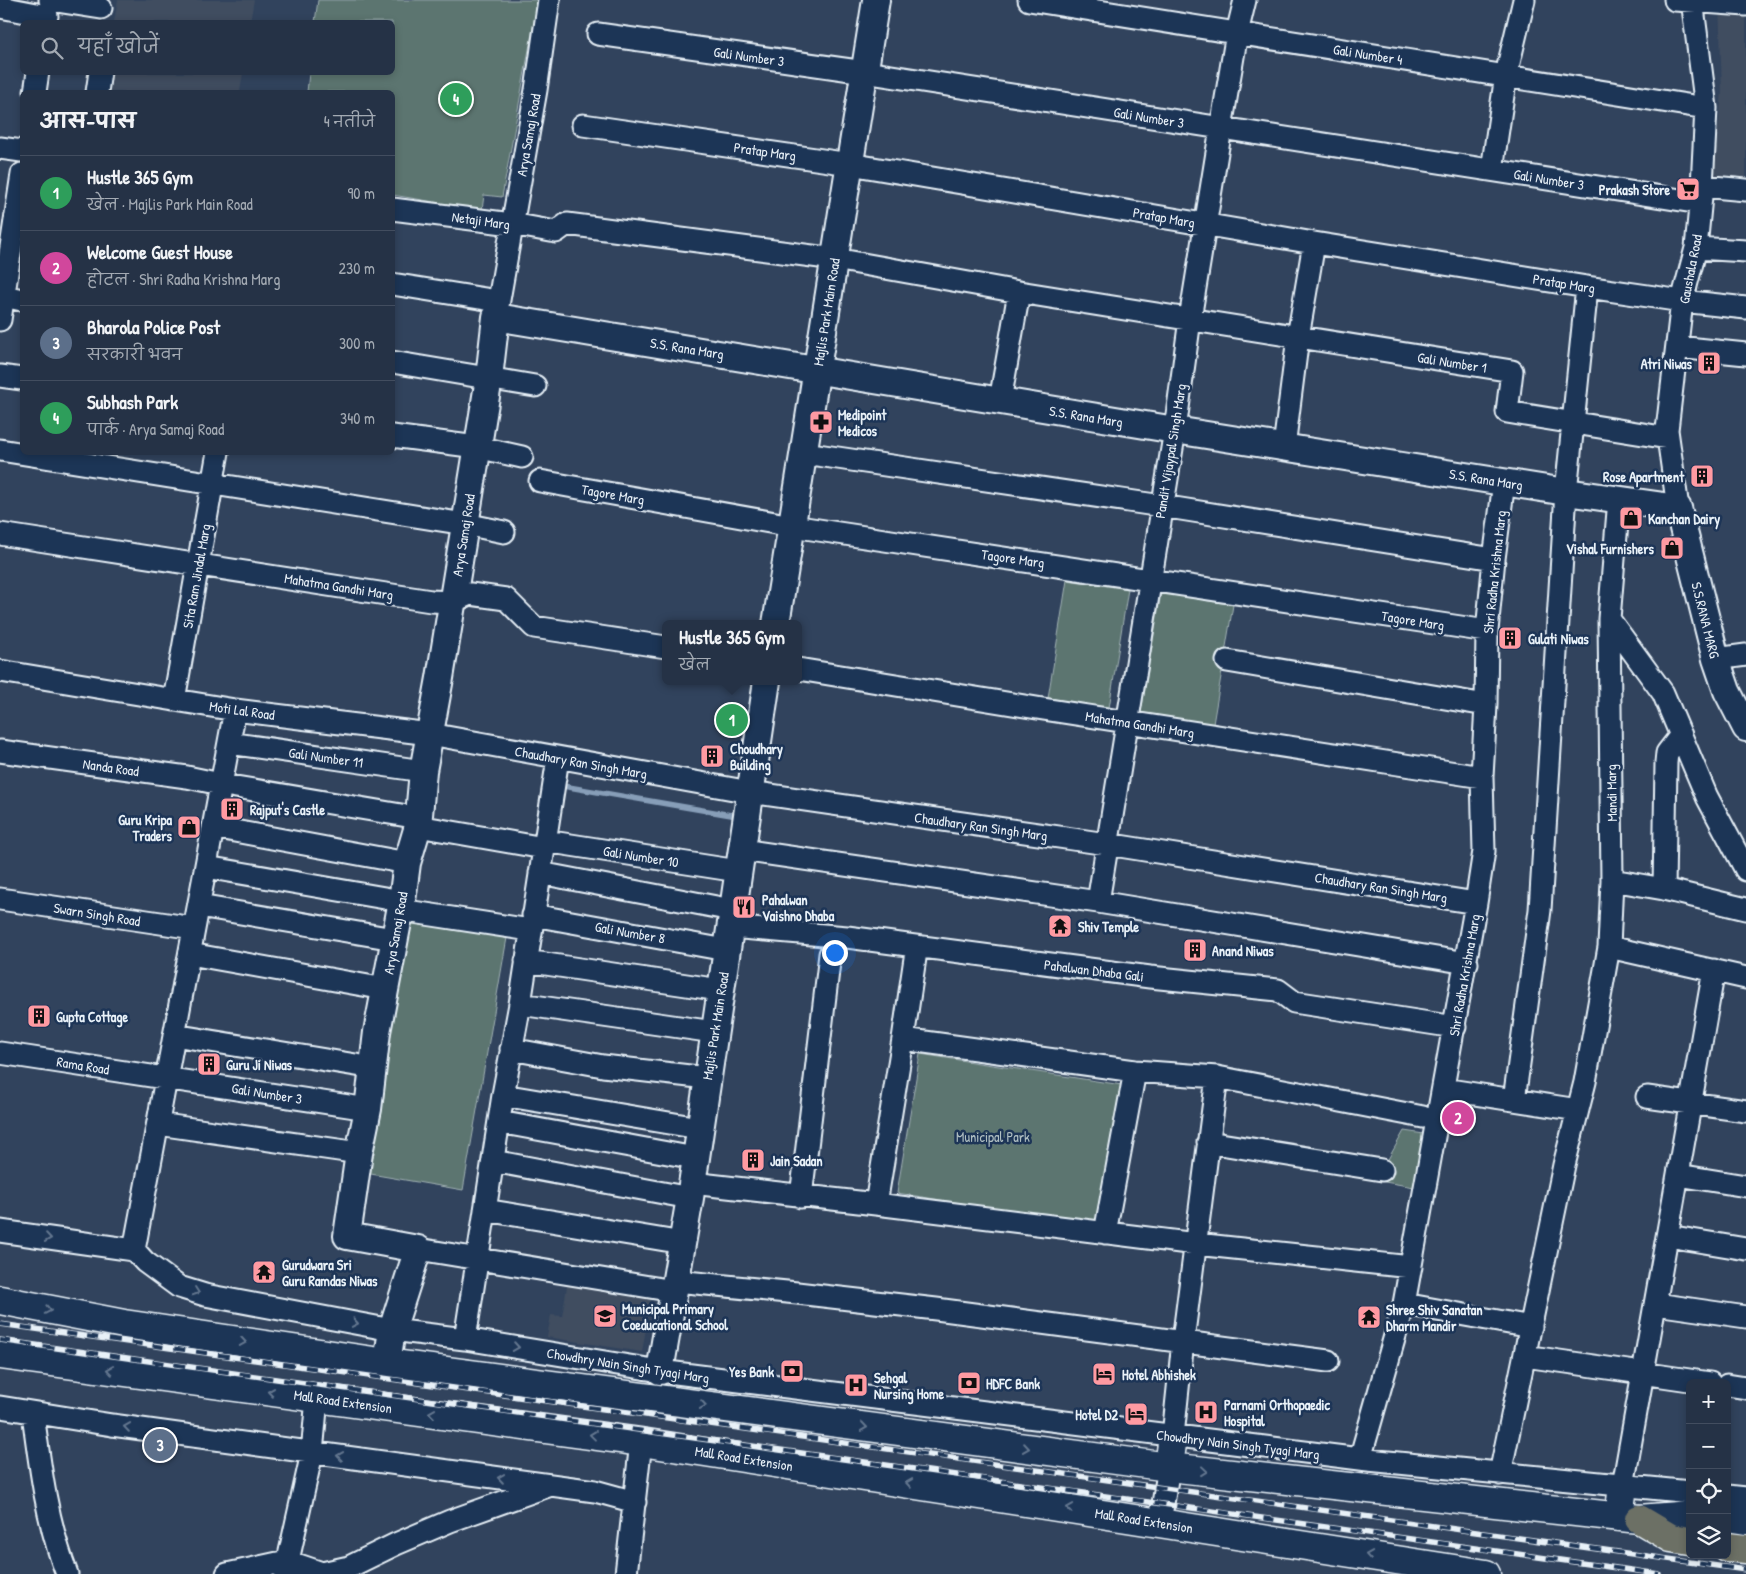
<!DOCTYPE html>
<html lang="hi">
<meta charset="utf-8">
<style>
body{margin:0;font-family:"Patrick Hand","Playpen Sans Deva",sans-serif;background:#313e51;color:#f1f3f6}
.controls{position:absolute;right:15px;bottom:15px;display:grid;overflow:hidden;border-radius:8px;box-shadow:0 2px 8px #0003}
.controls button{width:45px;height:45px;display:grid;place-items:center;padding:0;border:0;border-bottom:1px solid #424d5f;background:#253246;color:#f1f3f6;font:25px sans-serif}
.you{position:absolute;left:834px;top:952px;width:18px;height:18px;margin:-12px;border:4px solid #fff;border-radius:50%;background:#1a73e8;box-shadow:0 0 0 8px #1a73e833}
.badge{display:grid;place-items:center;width:32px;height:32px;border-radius:50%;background:#ea580c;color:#fff;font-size:16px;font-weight:700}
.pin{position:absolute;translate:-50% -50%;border:2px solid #fff;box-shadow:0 1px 5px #0006}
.popup{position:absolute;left:662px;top:620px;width:140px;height:65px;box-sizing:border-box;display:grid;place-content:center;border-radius:8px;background:#253246;filter:drop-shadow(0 1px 4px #0005);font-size:16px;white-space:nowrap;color:#a3aab3}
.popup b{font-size:19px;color:#f1f3f6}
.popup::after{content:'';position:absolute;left:50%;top:100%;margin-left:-10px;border:10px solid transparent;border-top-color:#253246}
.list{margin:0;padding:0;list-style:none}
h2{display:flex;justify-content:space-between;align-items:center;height:65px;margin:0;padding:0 20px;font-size:21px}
h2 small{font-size:16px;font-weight:400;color:#a3aab3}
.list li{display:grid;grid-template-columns:32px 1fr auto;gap:15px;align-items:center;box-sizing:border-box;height:75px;padding:0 20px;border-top:1px solid #424d5f}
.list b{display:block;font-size:19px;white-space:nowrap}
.list p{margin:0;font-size:16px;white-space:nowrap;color:#a3aab3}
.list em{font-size:16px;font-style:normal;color:#a3aab3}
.icon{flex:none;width:28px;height:28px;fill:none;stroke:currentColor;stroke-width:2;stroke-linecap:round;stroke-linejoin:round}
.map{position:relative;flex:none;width:1746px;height:1574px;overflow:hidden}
.search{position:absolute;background:#253246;box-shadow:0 2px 8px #0003;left:20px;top:20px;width:375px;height:55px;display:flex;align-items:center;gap:12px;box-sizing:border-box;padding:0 18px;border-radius:8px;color:#a3aab3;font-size:19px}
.panel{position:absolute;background:#253246;box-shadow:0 2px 8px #0003;left:20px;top:90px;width:375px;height:365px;border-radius:8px}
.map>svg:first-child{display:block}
.built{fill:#3f4d61}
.green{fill:#5b7470;stroke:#a2b2b4}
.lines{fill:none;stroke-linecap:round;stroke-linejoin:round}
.stream{stroke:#879eb8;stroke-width:5.5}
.minor-casing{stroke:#e8f1f8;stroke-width:25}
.tertiary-casing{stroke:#e8f1f8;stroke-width:30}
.secondary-casing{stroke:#e8f1f8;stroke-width:31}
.primary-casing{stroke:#e8f1f8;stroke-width:31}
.minor{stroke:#1d3557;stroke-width:21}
.tertiary{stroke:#1d3557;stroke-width:26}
.secondary{stroke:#1d3557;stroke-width:28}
.primary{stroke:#6c7065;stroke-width:28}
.rail-casing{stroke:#e8f1f8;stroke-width:5.5}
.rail{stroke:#1d3557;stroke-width:4;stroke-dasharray:11;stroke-linecap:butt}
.oneway{stroke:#64778f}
.labels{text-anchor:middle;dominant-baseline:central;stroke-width:5;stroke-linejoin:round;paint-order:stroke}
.street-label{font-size:14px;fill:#e8f1f8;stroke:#1d3557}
.poi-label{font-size:14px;font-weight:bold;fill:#e8f1f8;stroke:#1d3557;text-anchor:start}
.park-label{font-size:14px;fill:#b0bfc2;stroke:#1d3557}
</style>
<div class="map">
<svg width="1746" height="1574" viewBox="0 0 1746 1574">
<rect width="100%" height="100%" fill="#31435d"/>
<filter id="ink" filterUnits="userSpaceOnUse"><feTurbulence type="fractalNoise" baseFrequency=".02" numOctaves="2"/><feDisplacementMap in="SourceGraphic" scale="10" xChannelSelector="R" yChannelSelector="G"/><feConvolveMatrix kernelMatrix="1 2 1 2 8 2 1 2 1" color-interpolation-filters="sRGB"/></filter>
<g filter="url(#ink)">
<path class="built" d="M118,0H254L250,22H114Z
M1719,0H1746V178L1713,174L1722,93Z
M106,73H243L240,92H103Z
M568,1280L652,1293L642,1352L547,1337L551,1315L562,1316Z"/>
<path class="green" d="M318,0H538L502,197L484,195L482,210L393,195L392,92H307L309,73L392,72V22H315Z
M1067,580L1128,589L1109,708L1048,698Z
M1161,593L1233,605L1213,724L1141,713Z
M410,916L508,932L463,1190L365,1173Z
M920,1054L1122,1085L1099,1225L897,1193Z
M1404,1131L1424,1134L1414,1187L1379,1181L1382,1170Z"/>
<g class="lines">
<path class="stream" d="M557,785L737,816"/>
<g class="minor-casing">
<path id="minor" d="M50,0L101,8
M1029,0L1706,108
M1675,0L1746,5
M0,7L47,16
M598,34L865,72L1700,203
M35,92L38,72
M97,92L100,72
M583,125L850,164L1314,243L1587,287L1682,301L1746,308
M0,148L22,151
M1492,170L1506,75L1524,0
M1702,186L1746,190
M392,209L512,224L556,232L567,224L835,259L1019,292L1512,371L1507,412L1668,438
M1696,248L1746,251
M392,284L498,301
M4,296L22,300
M496,317L536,90L549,0
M0,320L22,174
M1677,347L1746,354
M392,362L535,386
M0,376L22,379
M1000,401L1019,292
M392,436L477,447L522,457
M1284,447L1298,337L1314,243
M0,450L465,524L504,532
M804,453L1162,506L1494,559
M540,481L792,526L1487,631
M1619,499L1609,619L1612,880L1609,947L1746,978
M1678,508L1667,430L1682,301L1696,248L1702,186L1706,108L1692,0
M0,534L431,601L452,602L470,594L506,599L534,627L666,647
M1609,619L1663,693L1707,797L1746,870
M1716,659L1746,655
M1227,661L1486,705
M798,669L1043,709L1482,777
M0,671L235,710L430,734L750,792L1107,844L1476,903
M174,700L218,452
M229,743L423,771
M0,751L187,777L230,786L419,818
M418,826L544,848
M213,827L407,863
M545,841L738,871
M741,850L1098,902L1467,963
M206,867L402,901
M540,873L732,910
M1612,880L1664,889L1746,909
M1664,889L1666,763L1667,753L1681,735
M0,899L194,928
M1098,902L1175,430L1190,319L1221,128L1237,33L1245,0
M199,906L394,939
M400,910L530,930
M533,915L726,950
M730,927L847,937L1150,977L1278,990L1294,1002L1455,1027
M190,954L385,989
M526,961L720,990
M520,1004L714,1032
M174,1035L374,1068
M903,1039L915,958
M511,1049L603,1066L707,1078
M0,1053L368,1109
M1443,1089L1578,1110
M503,1095L699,1128
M1647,1097L1746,1111
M1514,1100L1540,910L1566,492L1587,287
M499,1122L695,1158
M158,1124L359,1153
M1208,1142L1382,1170
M493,1161L690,1198
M1678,1175L1746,1186
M692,1183L876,1204L1196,1244L1411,1267
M801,1197L830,954
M876,1204L903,1039L1135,1071L1217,1077L1423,1117
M485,1210L683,1243
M0,1231L134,1250L145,1262L179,1287L205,1295L392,1330L465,1339L660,1371L1368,1460L1690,1492
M1105,1233L1135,1071
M1668,1236L1746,1249
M418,1249L674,1291
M134,1250L235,710
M676,1281L797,1293L936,1309L1328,1361
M1404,1304L1531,1327
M1656,1304L1746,1317
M465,1339L503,1095L520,1004L558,758
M1525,1356L1710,1383
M1727,1385L1746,1388
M0,1407L112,1425L595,1491L635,1502
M33,1413C40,1467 47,1523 67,1574
M1173,1436L1183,1341L1217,1077
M1360,1459L1404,1304L1476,903L1484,851L1482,777L1486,705L1487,631L1494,559L1504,482
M1500,1474L1564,1165L1585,1082L1609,947
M1623,1486L1714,970
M1727,1496L1746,1498
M1160,1522L1169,1467
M227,1574L287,1561L322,1573L349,1567L396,1544L450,1521L548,1486
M285,1574L312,1453L317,1398
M626,1574L641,1442"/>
</g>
<g class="tertiary-casing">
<path id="tertiary" d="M776,624L876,0
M387,1363L392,1330L418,1249L347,1236L359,1153L368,1109L377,1032L402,901L407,863L418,826L423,771L440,678L489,378L496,317L1175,430L1566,492L1678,508L1716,659L1727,691L1746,728
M660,1371L690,1198L767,681"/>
</g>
<g class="secondary-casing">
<path id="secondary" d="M0,1300L124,1324L387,1363L1169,1467L1639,1519L1690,1515
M0,1355L641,1442L1486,1574
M1169,1467L1173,1436
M1619,1517L1623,1486
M1727,1517L1746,1520"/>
</g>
<g class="primary-casing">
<path id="primary" d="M1639,1519L1671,1538L1690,1541
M1727,1547L1746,1549"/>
</g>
<use href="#minor" class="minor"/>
<use href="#tertiary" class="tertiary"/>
<use href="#secondary" class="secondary"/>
<use href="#primary" class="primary"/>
<g class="rail-casing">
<path id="rail" d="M0,1324L1746,1570
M0,1340L1659,1574"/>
</g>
<use href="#rail" class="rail"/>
</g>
<defs><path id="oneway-chevron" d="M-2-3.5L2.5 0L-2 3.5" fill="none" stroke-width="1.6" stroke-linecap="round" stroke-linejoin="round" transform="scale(1.25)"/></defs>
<g class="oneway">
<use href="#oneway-chevron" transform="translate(48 1238) rotate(8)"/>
<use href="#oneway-chevron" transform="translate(196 1292) rotate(19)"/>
<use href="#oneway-chevron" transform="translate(48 1310) rotate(11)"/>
<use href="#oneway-chevron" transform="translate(355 1323) rotate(10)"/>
<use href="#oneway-chevron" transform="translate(243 1342) rotate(9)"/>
<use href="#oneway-chevron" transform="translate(516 1347) rotate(9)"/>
<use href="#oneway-chevron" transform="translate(110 1370) rotate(-172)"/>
<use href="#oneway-chevron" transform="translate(271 1392) rotate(-172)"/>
<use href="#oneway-chevron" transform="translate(703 1405) rotate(8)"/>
<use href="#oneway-chevron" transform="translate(432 1413) rotate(-172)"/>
<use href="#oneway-chevron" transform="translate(127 1427) rotate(-172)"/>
<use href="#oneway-chevron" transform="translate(864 1427) rotate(8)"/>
<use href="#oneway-chevron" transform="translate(593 1435) rotate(-173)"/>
<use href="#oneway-chevron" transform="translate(1026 1448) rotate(8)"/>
<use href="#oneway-chevron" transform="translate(340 1456) rotate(-172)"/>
<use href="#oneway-chevron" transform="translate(1204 1471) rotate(6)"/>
<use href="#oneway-chevron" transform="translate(501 1478) rotate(-172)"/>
<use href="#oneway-chevron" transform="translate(909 1483) rotate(-171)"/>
<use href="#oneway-chevron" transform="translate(1070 1508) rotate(-171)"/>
<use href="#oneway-chevron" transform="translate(1369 1555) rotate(-171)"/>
</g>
</g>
<defs>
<g id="supermarket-square" transform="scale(1.25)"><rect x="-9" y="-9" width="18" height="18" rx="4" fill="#ff9aa2" stroke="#1d3557"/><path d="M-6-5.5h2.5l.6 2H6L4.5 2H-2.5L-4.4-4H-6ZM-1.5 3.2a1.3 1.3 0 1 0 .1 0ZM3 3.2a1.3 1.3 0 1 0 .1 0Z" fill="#111"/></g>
<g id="building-square" transform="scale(1.25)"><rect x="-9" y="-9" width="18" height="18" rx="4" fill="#ff9aa2" stroke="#1d3557"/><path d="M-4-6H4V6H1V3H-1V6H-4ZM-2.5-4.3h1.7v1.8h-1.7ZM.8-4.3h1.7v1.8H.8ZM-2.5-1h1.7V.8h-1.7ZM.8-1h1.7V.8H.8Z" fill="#111"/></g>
<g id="pharmacy-square" transform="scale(1.25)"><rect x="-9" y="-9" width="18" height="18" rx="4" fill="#ff9aa2" stroke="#1d3557"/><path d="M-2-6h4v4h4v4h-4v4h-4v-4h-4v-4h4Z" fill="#111"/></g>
<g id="shop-square" transform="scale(1.25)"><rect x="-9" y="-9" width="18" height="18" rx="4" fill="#ff9aa2" stroke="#1d3557"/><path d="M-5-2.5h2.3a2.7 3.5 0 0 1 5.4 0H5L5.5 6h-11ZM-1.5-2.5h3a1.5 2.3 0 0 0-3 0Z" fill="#111"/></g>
<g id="restaurant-square" transform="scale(1.25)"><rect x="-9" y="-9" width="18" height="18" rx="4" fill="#ff9aa2" stroke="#1d3557"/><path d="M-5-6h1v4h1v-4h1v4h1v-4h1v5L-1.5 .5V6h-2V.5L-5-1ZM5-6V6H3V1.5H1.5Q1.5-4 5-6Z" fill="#111"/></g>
<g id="temple-square" transform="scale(1.25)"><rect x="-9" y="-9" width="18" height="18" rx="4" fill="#ff9aa2" stroke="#1d3557"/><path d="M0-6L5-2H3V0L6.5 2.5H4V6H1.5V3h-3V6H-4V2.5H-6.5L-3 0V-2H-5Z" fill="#111"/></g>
<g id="school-square" transform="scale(1.25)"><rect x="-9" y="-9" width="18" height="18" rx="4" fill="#ff9aa2" stroke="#1d3557"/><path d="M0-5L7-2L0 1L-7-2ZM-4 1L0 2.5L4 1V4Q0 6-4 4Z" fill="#111"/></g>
<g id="bank-square" transform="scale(1.25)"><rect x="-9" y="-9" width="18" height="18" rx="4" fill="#ff9aa2" stroke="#1d3557"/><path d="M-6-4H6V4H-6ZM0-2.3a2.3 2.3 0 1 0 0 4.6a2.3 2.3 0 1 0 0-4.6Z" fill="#111"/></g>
<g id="hotel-square" transform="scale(1.25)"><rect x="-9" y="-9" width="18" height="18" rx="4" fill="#ff9aa2" stroke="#1d3557"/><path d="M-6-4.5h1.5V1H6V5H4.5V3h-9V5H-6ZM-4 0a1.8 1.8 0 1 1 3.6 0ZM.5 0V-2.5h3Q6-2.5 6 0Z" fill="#111"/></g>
<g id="hospital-square" transform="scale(1.25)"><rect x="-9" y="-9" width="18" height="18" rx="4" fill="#ff9aa2" stroke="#1d3557"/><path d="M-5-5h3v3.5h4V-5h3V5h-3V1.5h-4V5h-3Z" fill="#111"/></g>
</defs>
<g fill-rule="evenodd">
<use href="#supermarket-square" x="1688" y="189"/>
<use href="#building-square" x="1709" y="363"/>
<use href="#pharmacy-square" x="821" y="422"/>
<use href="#building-square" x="1702" y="476"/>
<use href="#shop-square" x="1631" y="518"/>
<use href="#shop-square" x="1672" y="548"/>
<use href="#building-square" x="1510" y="638"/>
<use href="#building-square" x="712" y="756"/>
<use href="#building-square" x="232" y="809"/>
<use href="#shop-square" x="189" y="827"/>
<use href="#restaurant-square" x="744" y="907"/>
<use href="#temple-square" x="1060" y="926"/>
<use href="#building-square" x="1195" y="950"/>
<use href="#building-square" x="39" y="1016"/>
<use href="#building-square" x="209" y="1064"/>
<use href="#building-square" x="753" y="1160"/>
<use href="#temple-square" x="264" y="1272"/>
<use href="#school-square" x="605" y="1316"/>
<use href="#temple-square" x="1369" y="1317"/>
<use href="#bank-square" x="792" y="1371"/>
<use href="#hotel-square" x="1104" y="1374"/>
<use href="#bank-square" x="969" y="1383"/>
<use href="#hospital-square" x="856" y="1385"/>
<use href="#hospital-square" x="1206" y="1412"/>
<use href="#hotel-square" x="1136" y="1414"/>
</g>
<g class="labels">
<g class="street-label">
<text transform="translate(1368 54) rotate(9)">Gali Number 4</text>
<text transform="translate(749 56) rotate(8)">Gali Number 3</text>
<text transform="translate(1149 117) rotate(9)">Gali Number 3</text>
<text transform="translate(528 135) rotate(-80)">Arya Samaj Road</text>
<text transform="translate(765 151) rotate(8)">Pratap Marg</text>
<text transform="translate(1549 179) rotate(9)">Gali Number 3</text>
<text transform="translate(1164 217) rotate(10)">Pratap Marg</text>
<text transform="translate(481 220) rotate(8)">Netaji Marg</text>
<text transform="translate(1690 269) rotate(-79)">Gaushala Road</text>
<text transform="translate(1564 283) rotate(9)">Pratap Marg</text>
<text transform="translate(826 312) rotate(-81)">Majlis Park Main Road</text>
<text transform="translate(687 348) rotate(9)">S.S. Rana Marg</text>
<text transform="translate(1452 362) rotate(9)">Gali Number 1</text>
<text transform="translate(1086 416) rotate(9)">S.S. Rana Marg</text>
<text transform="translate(1170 451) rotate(-81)">Pandit Vijaypal Singh Marg</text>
<text transform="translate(1486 479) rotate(9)">S.S. Rana Marg</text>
<text transform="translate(613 494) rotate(10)">Tagore Marg</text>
<text transform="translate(463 535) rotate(-81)">Arya Samaj Road</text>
<text transform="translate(1013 558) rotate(8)">Tagore Marg</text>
<text transform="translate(1494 572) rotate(-84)">Shri Radha Krishna Marg</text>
<text transform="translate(196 576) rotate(-80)">Sita Ram Jindal Marg</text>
<text transform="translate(339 586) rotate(9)">Mahatma Gandhi Marg</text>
<text transform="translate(1413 620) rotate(9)">Tagore Marg</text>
<text transform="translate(1706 620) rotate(76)">S.S.RANA MARG</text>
<text transform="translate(242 710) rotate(8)">Moti Lal Road</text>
<text transform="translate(1140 724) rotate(9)">Mahatma Gandhi Marg</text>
<text transform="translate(326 757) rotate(8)">Gali Number 11</text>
<text transform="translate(581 762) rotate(10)">Chaudhary Ran Singh Marg</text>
<text transform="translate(111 767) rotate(8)">Nanda Road</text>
<text transform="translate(1611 793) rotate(-91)">Mandi Marg</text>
<text transform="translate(981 826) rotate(8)">Chaudhary Ran Singh Marg</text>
<text transform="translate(641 856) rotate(9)">Gali Number 10</text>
<text transform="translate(1381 887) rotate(9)">Chaudhary Ran Singh Marg</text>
<text transform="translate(97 914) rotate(9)">Swarn Singh Road</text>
<text transform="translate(630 932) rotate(10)">Gali Number 8</text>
<text transform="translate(395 933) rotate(-80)">Arya Samaj Road</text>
<text transform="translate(1094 970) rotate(7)">Pahalwan Dhaba Gali</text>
<text transform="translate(1464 975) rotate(-80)">Shri Radha Krishna Marg</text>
<text transform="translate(715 1026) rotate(-81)">Majlis Park Main Road</text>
<text transform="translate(83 1065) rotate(9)">Rama Road</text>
<text transform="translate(267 1093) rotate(9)">Gali Number 3</text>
<text transform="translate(628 1365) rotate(9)">Chowdhry Nain Singh Tyagi Marg</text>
<text transform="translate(343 1401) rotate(8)">Mall Road Extension</text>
<text transform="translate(1238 1444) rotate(7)">Chowdhry Nain Singh Tyagi Marg</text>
<text transform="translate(744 1458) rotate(9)">Mall Road Extension</text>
<text transform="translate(1144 1520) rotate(9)">Mall Road Extension</text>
</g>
<g class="poi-label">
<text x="1670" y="189" text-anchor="end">Prakash Store</text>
<text x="1692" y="363" text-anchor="end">Atri Niwas</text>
<text x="838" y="414">Medipoint<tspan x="838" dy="16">Medicos</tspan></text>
<text x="1684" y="476" text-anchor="end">Rose Apartment</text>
<text x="1648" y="518">Kanchan Dairy</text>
<text x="1654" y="548" text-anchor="end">Vishal Furnishers</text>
<text x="1528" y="638">Gulati Niwas</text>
<text x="730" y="748">Choudhary<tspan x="730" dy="16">Building</tspan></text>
<text x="250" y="809">Rajput's Castle</text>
<text x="172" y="819" text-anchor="end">Guru Kripa<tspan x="172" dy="16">Traders</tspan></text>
<text x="762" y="899">Pahalwan<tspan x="762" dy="16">Vaishno Dhaba</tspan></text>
<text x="1078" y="926">Shiv Temple</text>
<text x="1212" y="950">Anand Niwas</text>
<text x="56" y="1016">Gupta Cottage</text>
<text x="226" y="1064">Guru Ji Niwas</text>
<text x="770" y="1160">Jain Sadan</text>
<text x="282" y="1264">Gurudwara Sri<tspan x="282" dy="16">Guru Ramdas Niwas</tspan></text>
<text x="622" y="1308">Municipal Primary<tspan x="622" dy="16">Coeducational School</tspan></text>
<text x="1386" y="1309">Shree Shiv Sanatan<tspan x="1386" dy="16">Dharm Mandir</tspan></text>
<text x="774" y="1371" text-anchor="end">Yes Bank</text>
<text x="1122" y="1374">Hotel Abhishek</text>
<text x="874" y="1377">Sehgal<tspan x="874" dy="16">Nursing Home</tspan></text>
<text x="986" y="1383">HDFC Bank</text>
<text x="1224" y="1404">Parnami Orthopaedic<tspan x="1224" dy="16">Hospital</tspan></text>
<text x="1118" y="1414" text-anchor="end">Hotel D2</text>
</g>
<g class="park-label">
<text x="993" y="1136">Municipal Park</text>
</g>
</g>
</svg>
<div class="controls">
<button>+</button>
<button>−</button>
<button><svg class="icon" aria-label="locate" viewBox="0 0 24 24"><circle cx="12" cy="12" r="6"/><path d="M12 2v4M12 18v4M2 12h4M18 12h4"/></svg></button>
<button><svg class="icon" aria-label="layers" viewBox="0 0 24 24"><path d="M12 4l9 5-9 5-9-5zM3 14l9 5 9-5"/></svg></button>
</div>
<div class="you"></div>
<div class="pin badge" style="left:732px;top:720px;background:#2e9e5b">1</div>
<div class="popup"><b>Hustle 365 Gym</b>खेल</div>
<div class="pin badge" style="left:1458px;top:1118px;background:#d1479c">2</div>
<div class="pin badge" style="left:160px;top:1445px;background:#5c6f8a">3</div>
<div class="pin badge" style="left:456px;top:99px;background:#2e9e5b">4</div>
<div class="search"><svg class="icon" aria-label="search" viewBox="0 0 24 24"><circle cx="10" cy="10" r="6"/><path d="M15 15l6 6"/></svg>यहाँ खोजें</div>
<section class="panel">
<h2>आस-पास<small>4 नतीजे</small></h2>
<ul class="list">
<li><span class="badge" style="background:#2e9e5b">1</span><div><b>Hustle 365 Gym</b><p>खेल · Majlis Park Main Road</p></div><em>90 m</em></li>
<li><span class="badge" style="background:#d1479c">2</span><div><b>Welcome Guest House</b><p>होटल · Shri Radha Krishna Marg</p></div><em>230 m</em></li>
<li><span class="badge" style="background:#5c6f8a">3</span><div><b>Bharola Police Post</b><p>सरकारी भवन</p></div><em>300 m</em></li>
<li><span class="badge" style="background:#2e9e5b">4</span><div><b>Subhash Park</b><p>पार्क · Arya Samaj Road</p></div><em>340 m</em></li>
</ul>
</section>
</div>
